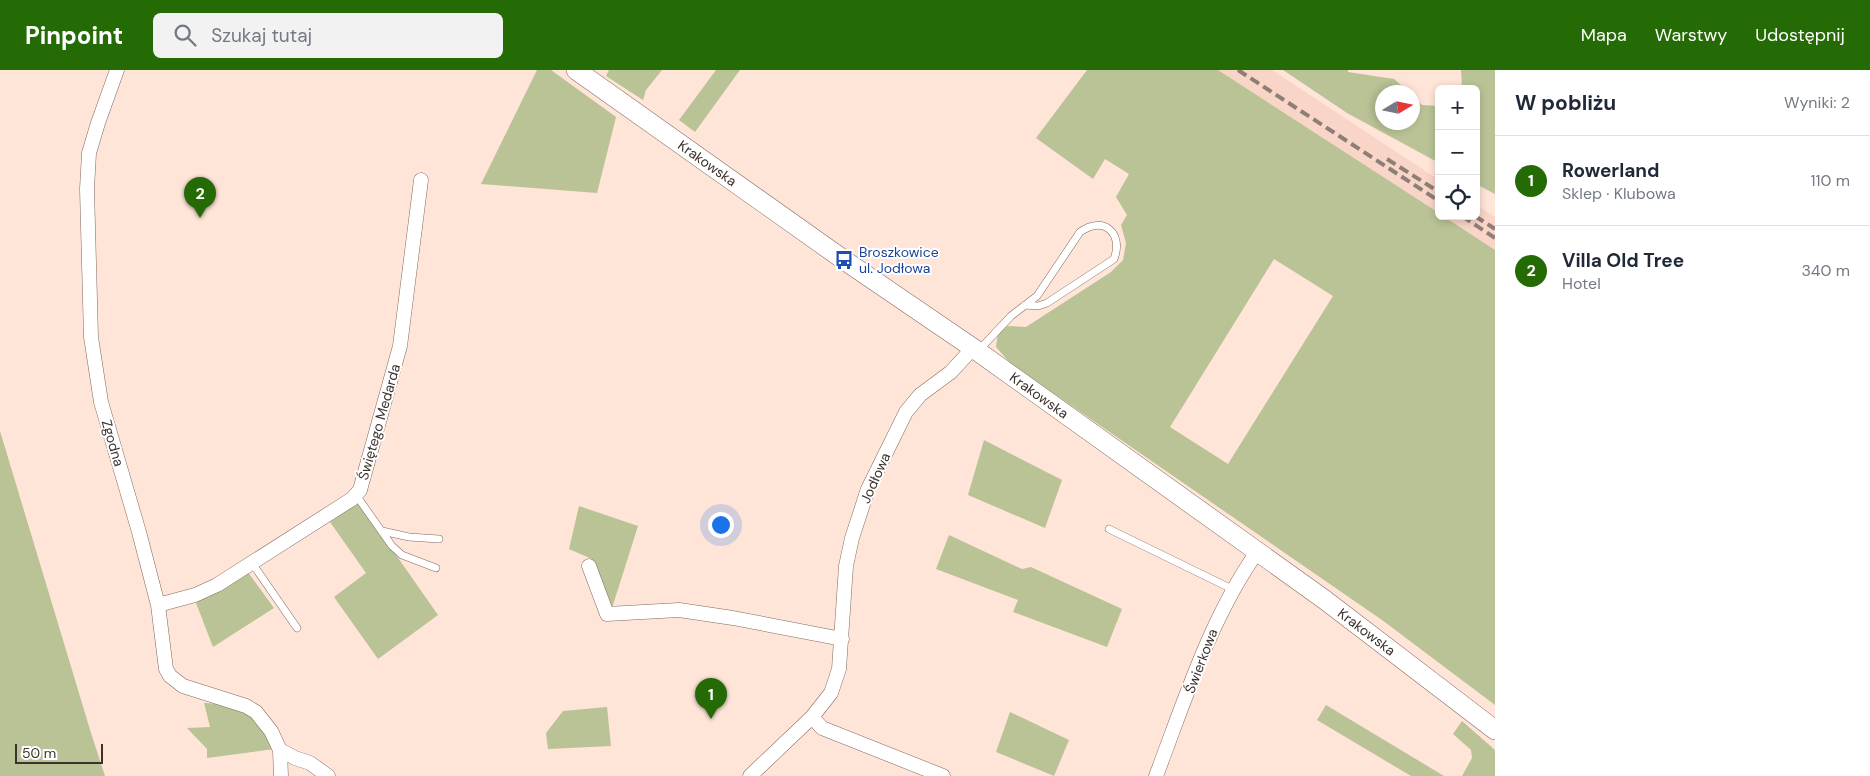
<!DOCTYPE html>
<html lang="pl">
<meta charset="utf-8">
<style>
body{margin:0;font-family:"DM Sans",sans-serif;background:#f2f2f3;color:#1f2937}
.controls{position:absolute;right:15px;top:15px;display:grid;overflow:hidden;border-radius:8px;box-shadow:0 2px 8px #0003}
.controls button{width:45px;height:45px;display:grid;place-items:center;padding:0;border:0;border-bottom:1px solid #e0e1e3;background:#fff;color:#1f2937;font:25px sans-serif}
.compass{position:absolute;left:1375px;top:15px;width:45px;height:45px;border-radius:50%;background:#fff;box-shadow:0 2px 8px #0003;rotate:80deg}
.scale{position:absolute;left:15px;bottom:12px;width:88px;box-sizing:border-box;padding-left:5px;border:2px solid #3c322e;border-top:0;font-size:14px;line-height:18px;white-space:nowrap;color:#3c322e;-webkit-text-stroke:4px #fff;paint-order:stroke}
.you{position:absolute;left:720px;top:454px;width:18px;height:18px;margin:-12px;border:4px solid #fff;border-radius:50%;background:#1a73e8;box-shadow:0 0 0 8px #1a73e833}
.badge{display:grid;place-items:center;width:32px;height:32px;border-radius:50%;background:#246b06;color:#fff;font-size:16px;font-weight:700}
.pin{position:absolute;translate:-50% -41px;filter:drop-shadow(0 1px 2px #0008)}
.pin::after{content:'';position:absolute;top:26px;width:18px;height:15px;background:inherit;clip-path:polygon(0 0,100% 0,50% 100%)}
.list{margin:0;padding:0;list-style:none}
h2{display:flex;justify-content:space-between;align-items:center;height:65px;margin:0;padding:0 20px;font-size:21px}
h2 small{font-size:16px;font-weight:400;color:#747a83}
.list li{display:grid;grid-template-columns:32px 1fr auto;gap:15px;align-items:center;box-sizing:border-box;height:90px;padding:0 20px;border-top:1px solid #e0e1e3}
.list b{display:block;font-size:19px;white-space:nowrap}
.list p{margin:0;font-size:16px;white-space:nowrap;color:#747a83}
.list em{font-size:16px;font-style:normal;color:#747a83}
.icon{flex:none;width:28px;height:28px;fill:none;stroke:currentColor;stroke-width:2;stroke-linecap:round;stroke-linejoin:round}
.map{position:relative;flex:none;width:1495px;height:706px;overflow:hidden}
header{display:flex;align-items:center;gap:30px;box-sizing:border-box;height:70px;padding:0 25px;background:#246b06;color:#fff}
header strong{font-size:24px}
nav{display:flex;gap:28px;margin-inline-start:auto;font-size:18px}
.search{width:350px;height:45px;background:#f2f2f3;display:flex;align-items:center;gap:12px;box-sizing:border-box;padding:0 18px;border-radius:8px;color:#747a83;font-size:19px}
main{display:flex}
aside{flex:1;background:#fff}
.map>svg:first-child{display:block}
.built{fill:#f8d5c7}
.green{fill:#b9c396;fill-rule:evenodd}
.lines{fill:none;stroke-linecap:round;stroke-linejoin:round}
.lane-casing{stroke:#826a60;stroke-width:8}
.street-casing{stroke:#826a60;stroke-width:15}
.secondary-casing{stroke:#826a60;stroke-width:20}
.lane{stroke:#fff;stroke-width:7}
.street{stroke:#fff;stroke-width:14}
.secondary{stroke:#fff;stroke-width:19}
.rail{stroke:#8f7e77;stroke-width:4;stroke-dasharray:10 5;stroke-linecap:butt}
.labels{text-anchor:middle;dominant-baseline:central;stroke-width:4;stroke-linejoin:round;paint-order:stroke}
.street-label{font-size:14px;fill:#3c322e;stroke:#fff}
.transit-label{font-size:14px;fill:#164399;stroke:#fff;text-anchor:start}
</style>
<header>
<strong>Pinpoint</strong>
<div class="search"><svg class="icon" aria-label="search" viewBox="0 0 24 24"><circle cx="10" cy="10" r="6"/><path d="M15 15l6 6"/></svg>Szukaj tutaj</div>
<nav><a>Mapa</a><a>Warstwy</a><a>Udostępnij</a></nav>
</header>
<main>
<div class="map">
<svg width="1495" height="706" viewBox="0 0 1495 706">
<rect width="100%" height="100%" fill="#ffe4d8"/>
<path class="built" d="M1218,0H1272L1439,110V143Z
M1476,135L1495,147V180L1443,146H1476Z"/>
<path class="green" d="M537,0H551L616,47L597,123L481,114Z
M609,0H662L646,20L643,30L606,6Z
M716,0H740L695,62L679,50Z
M1087,0H1218L1439,143V146H1443L1495,180V635L1382,550L1011,294L996,277L998,263L1008,256L1026,257L1111,202L1123,190L1126,173L1121,155L1127,145L1116,127L1129,104L1105,89L1093,109L1036,68ZM1274,189L1333,226L1228,394L1170,357Z
M1283,0H1348V2L1394,9L1409,22H1382V52H1412L1413,26L1422,35L1439,36V93L1347,43Z
M1461,0H1495V124L1476,114V19H1462Z
M0,361L91,663L105,706H0Z
M984,370L1062,410L1045,458L968,425Z
M359,432L438,545L378,589L334,527L366,503L330,452Z
M579,436L638,456L612,538L592,489L569,479Z
M949,465L1022,499L1031,497L1122,539L1107,577L1013,542L1018,530L936,499Z
M247,501L274,538L213,577L196,533Z
M204,633C218,634 234,634 247,640C257,645 269,668 274,679L207,688V679L187,658L210,657Z
M1326,635L1444,706H1411L1317,650Z
M607,637L611,676L548,679L546,663L563,641Z
M1010,642L1069,670L1054,706L996,682Z
M1462,651L1495,680V706H1462L1472,688L1471,680L1453,664Z"/>
<g class="lines">
<g class="lane-casing">
<path id="lane" d="M979,280L1011,246L1037,226L1080,162C1103,145 1124,163 1114,189L1047,233L1038,236L1025,235
M356,425L392,476L402,485L436,498
M1109,459L1232,519
M382,461L409,467L439,469
M252,493L297,558"/>
</g>
<g class="street-casing">
<path id="street" d="M117,0L98,53L89,83L87,119L91,267L101,332L139,462L158,535L166,599L170,606L183,616L246,636L256,642L271,661L280,680L281,706
M589,496L607,544L679,540L733,548L842,569
M158,535L195,525L217,515L352,429L360,420L400,276L421,110
M812,647L822,658L943,706
M280,680L295,688L310,693L328,706
M750,706L812,647L831,623L839,599L846,496L852,468L868,419L906,342L920,325L951,302L973,278
M1156,706C1185,630 1210,549 1257,482"/>
</g>
<g class="secondary-casing">
<g id="secondary">
<path id="s1" d="M576,0L844,190L973,278L1325,530L1495,660"/>
</g>
</g>
<use href="#lane" class="lane"/>
<use href="#street" class="street"/>
<use href="#secondary" class="secondary"/>
<path class="rail" d="M1238,0L1439,131
M1387,89L1439,122
M1462,146L1495,168
M1475,146L1495,159"/>
</g>
<defs>
<g id="bus-bare" transform="scale(1.5)"><path d="M-5-6H5V4H4V6H2V4H-2V6H-4V4H-5ZM-3.5-4V0h7V-4ZM-3.5 1.2v1.5H-2V1.2ZM2 1.2v1.5H3.5V1.2Z" fill="#1a4fb4" stroke="#fff" stroke-width="2.5" paint-order="stroke"/></g>
</defs>
<g fill-rule="evenodd">
<use href="#bus-bare" x="844" y="190"/>
</g>
<g class="labels">
<g class="street-label">
<text stroke="none"><textPath href="#s1" startOffset="161">Krakowska</textPath></text>
<text stroke="none"><textPath href="#s1" startOffset="566">Krakowska</textPath></text>
<text transform="translate(379 352) rotate(-74)">Świętego Medarda</text>
<text transform="translate(113 373) rotate(74)">Zgodna</text>
<text transform="translate(875 408) rotate(-66)">Jodłowa</text>
<text stroke="none"><textPath href="#s1" startOffset="970">Krakowska</textPath></text>
<text transform="translate(1201 591) rotate(-69)">Świerkowa</text>
</g>
<g class="transit-label">
<text x="859" y="182">Broszkowice<tspan x="859" dy="16">ul. Jodłowa</tspan></text>
</g>
</g>
</svg>
<div class="controls">
<button>+</button>
<button>−</button>
<button><svg class="icon" aria-label="locate" viewBox="0 0 24 24"><circle cx="12" cy="12" r="6"/><path d="M12 2v4M12 18v4M2 12h4M18 12h4"/></svg></button>
</div>
<svg class="compass" viewBox="-18 -18 36 36"><path d="M0-13l5 13h-10z" fill="#e53935"/><path d="M0 13l5-13h-10z" fill="#747a83"/></svg>
<div class="scale">50 m</div>
<div class="you"></div>
<div class="pin badge" style="left:711px;top:649px">1</div>
<div class="pin badge" style="left:200px;top:148px">2</div>
</div>
<aside>
<h2>W pobliżu<small>Wyniki: 2</small></h2>
<ul class="list">
<li><span class="badge">1</span><div><b>Rowerland</b><p>Sklep · Klubowa</p></div><em>110 m</em></li>
<li><span class="badge">2</span><div><b>Villa Old Tree</b><p>Hotel</p></div><em>340 m</em></li>
</ul>
</aside>
</main>
